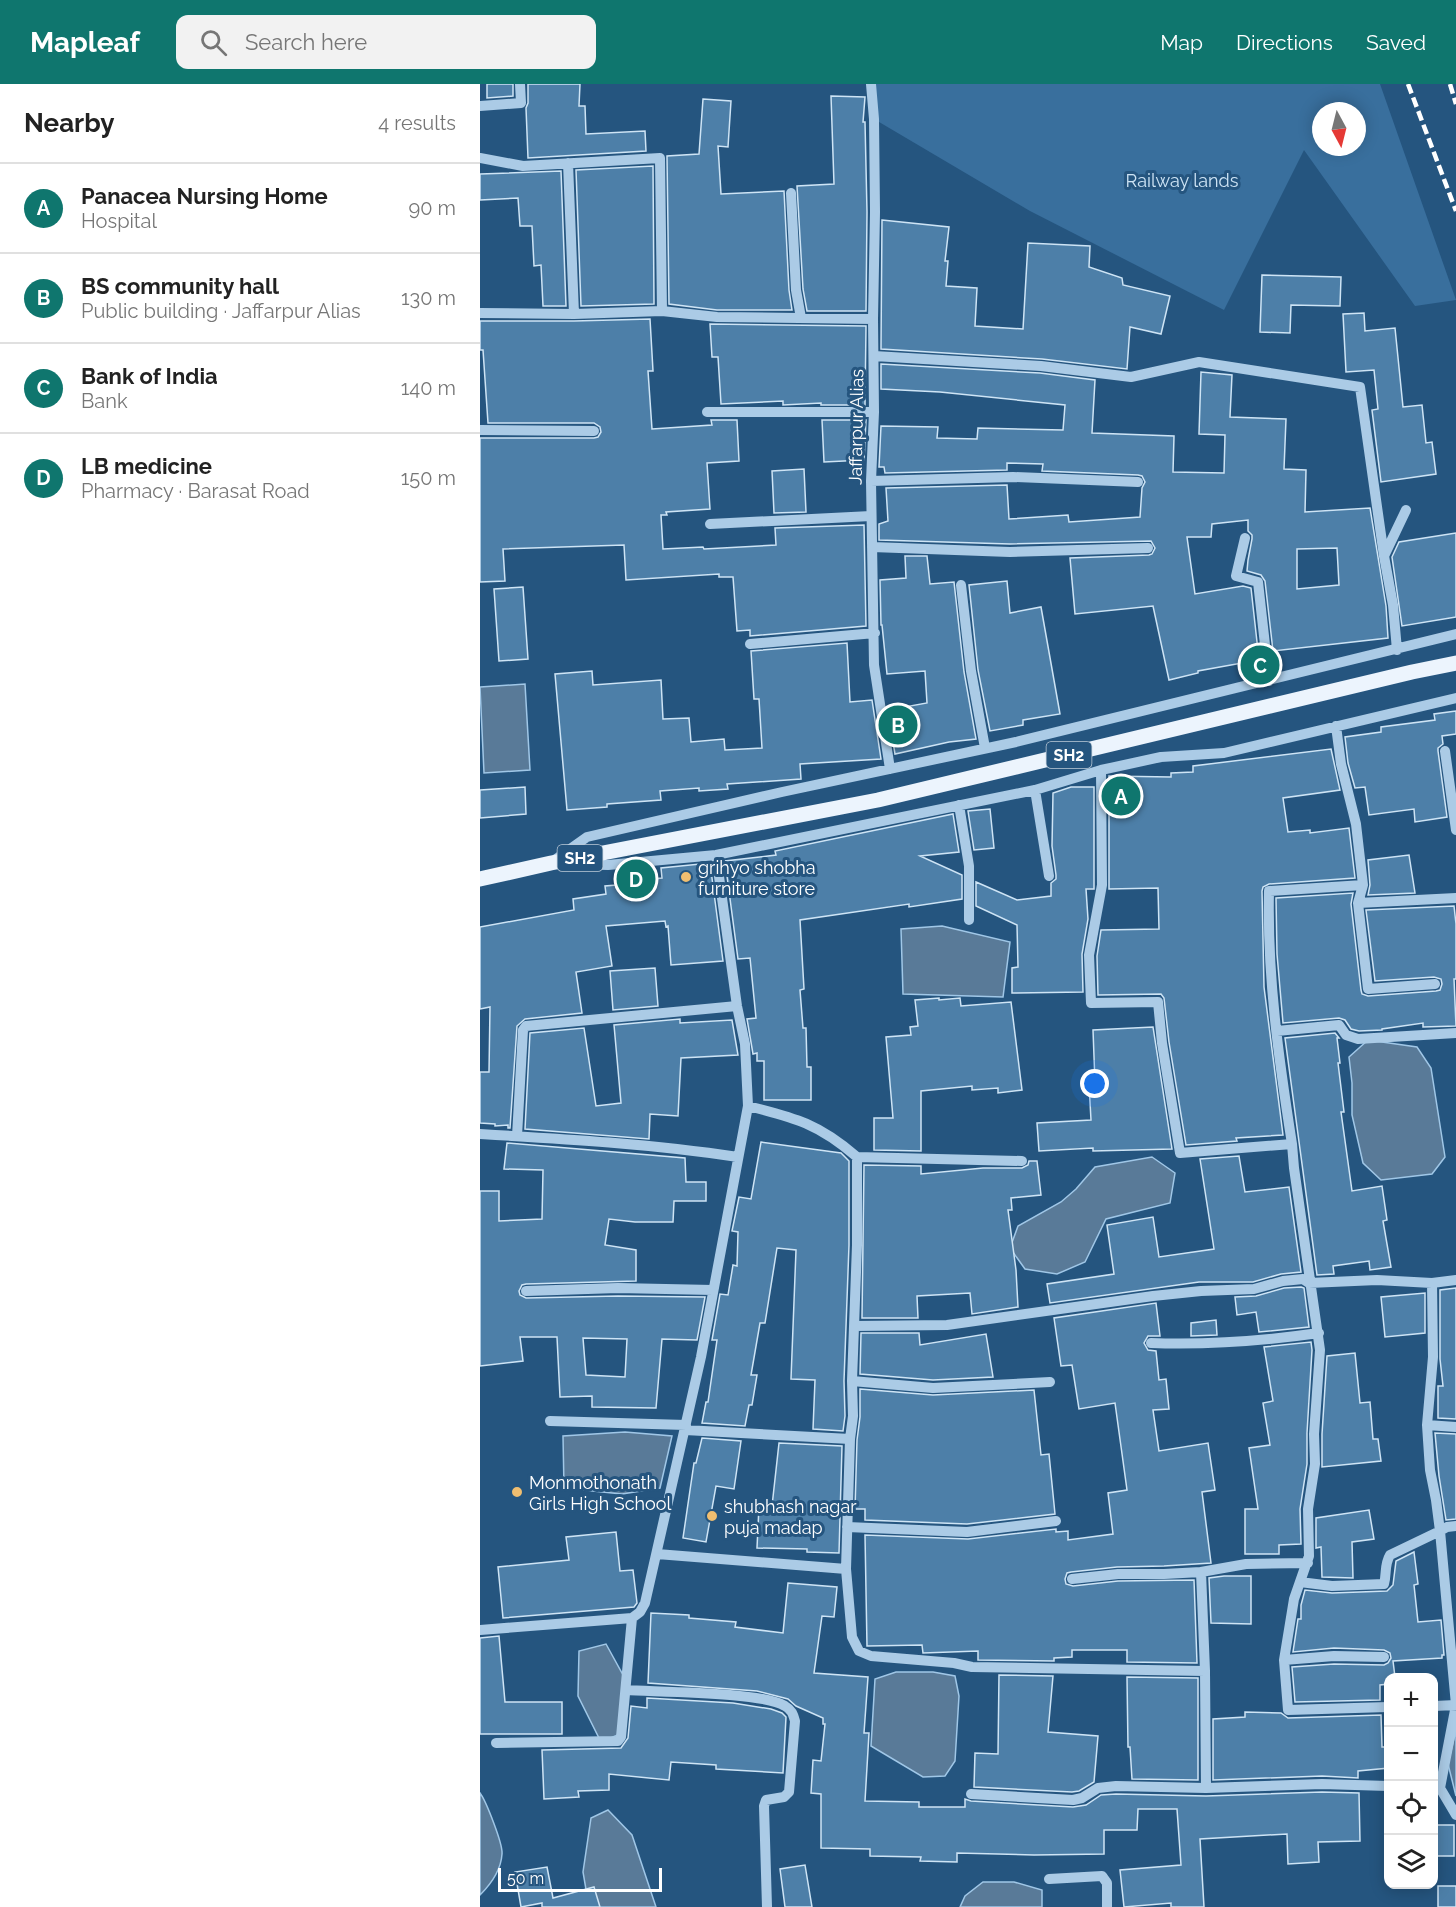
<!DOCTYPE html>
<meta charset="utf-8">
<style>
body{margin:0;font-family:Raleway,sans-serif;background:#f2f2f2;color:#222}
.controls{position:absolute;right:18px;bottom:18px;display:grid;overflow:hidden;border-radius:12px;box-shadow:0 3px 15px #0003}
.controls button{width:54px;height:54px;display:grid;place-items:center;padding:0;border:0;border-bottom:2px solid #e0e0e0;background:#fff;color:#222;font:30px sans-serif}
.compass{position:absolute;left:832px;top:18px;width:54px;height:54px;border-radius:50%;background:#fff;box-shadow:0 3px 15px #0003;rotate:173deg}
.scale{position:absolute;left:18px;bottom:15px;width:164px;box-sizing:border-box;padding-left:6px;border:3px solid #fff;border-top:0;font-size:16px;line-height:21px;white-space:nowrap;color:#fff;-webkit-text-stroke:4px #25557f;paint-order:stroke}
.you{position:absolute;left:615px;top:1000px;width:21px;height:21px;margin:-15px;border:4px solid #fff;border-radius:50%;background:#1a73e8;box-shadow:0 0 0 9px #1a73e833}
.badge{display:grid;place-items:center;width:39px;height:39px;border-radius:50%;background:#0f766e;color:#fff;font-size:20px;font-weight:700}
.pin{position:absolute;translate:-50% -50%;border:3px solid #fff;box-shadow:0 2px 6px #0006}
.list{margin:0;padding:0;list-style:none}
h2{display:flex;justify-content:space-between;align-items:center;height:78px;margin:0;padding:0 24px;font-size:26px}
h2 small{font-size:20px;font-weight:400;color:#767676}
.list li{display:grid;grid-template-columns:39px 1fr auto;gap:18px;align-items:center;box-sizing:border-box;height:90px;padding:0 24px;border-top:2px solid #e0e0e0}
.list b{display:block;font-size:22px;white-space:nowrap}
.list p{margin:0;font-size:20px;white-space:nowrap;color:#767676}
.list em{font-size:20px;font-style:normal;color:#767676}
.icon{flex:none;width:33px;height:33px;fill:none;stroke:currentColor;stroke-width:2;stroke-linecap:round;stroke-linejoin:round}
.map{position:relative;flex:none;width:976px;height:1823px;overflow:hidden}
header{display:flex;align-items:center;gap:36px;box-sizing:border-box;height:84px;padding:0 30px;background:#0f766e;color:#fff}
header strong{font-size:28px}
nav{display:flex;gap:33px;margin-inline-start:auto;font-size:21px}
.search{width:420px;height:54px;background:#f2f2f2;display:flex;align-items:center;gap:15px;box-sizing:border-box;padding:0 21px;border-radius:12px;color:#767676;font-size:22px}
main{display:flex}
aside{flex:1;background:#fff}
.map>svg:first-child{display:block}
.green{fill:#396f9d;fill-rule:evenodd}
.water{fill:#597a98;stroke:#a0c7e7;stroke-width:1.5}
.building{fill:#4d7fa8;stroke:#cee4f5;stroke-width:1.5;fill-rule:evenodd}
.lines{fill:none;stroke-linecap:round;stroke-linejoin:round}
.minor{stroke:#abcbe6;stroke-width:10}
.major{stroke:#ecf4fd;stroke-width:15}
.rail{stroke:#fff;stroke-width:4.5;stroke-dasharray:10 4.5;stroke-linecap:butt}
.poi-dot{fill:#f0be70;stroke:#25557f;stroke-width:2}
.labels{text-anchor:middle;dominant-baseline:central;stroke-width:6;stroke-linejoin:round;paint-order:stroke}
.shield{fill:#25557f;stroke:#beccd9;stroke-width:1.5}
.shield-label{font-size:16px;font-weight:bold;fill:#fff}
.park-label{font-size:18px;fill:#cee4f5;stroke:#25557f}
.street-label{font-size:18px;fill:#fff;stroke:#25557f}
.poi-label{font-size:18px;fill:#fff;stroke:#25557f;text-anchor:start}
</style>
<header>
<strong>Mapleaf</strong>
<div class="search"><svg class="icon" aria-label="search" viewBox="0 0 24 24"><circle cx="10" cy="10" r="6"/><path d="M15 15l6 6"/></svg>Search here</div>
<nav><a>Map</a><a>Directions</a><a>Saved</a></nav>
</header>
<main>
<aside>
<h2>Nearby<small>4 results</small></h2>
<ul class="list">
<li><span class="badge">A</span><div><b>Panacea Nursing Home</b><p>Hospital</p></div><em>90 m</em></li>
<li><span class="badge">B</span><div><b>BS community hall</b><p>Public building · Jaffarpur Alias</p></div><em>130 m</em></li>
<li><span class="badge">C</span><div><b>Bank of India</b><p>Bank</p></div><em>140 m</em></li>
<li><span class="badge">D</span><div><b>LB medicine</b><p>Pharmacy · Barasat Road</p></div><em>150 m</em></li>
</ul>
</aside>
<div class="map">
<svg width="976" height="1823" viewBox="0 0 976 1823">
<rect width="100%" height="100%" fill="#25557f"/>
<path class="green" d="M393,0H900L976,216L935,222L824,66L744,226L550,127L394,35ZM841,27H877V63H841Z"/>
<path class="water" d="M45,600L50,686L4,689L0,603Z
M462,842L530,858L523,913L423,910L421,845Z
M888,956L937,963L951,984L965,1073L952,1090L901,1096L883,1079L872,1031V999L869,973Z
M672,1073L695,1089L690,1119L626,1135L605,1178L577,1190L545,1185L530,1164L538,1142L581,1118L596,1105L615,1083Z
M145,1348L192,1352L180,1404L142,1410L84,1404L83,1352Z
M126,1560L143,1591L140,1650L121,1658L98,1612L99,1567Z
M416,1588H453L475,1592L479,1612L475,1677L465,1692L443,1693L391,1662L395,1595Z
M976,1646V1712L968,1680Z
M0,1709C6,1717 23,1760 22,1770C21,1787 11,1800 0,1811Z
M128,1726L152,1751L176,1823H109L103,1788L111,1734Z
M503,1798H534L562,1806V1823H480L485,1812Z"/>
<path class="building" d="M7,0H33V12L7,14Z
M48,0H100L99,22H105L106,50L165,47L166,67L48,74L46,24L48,19Z
M351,12L385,13L383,38H385L387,128L386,227H327L323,205L317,102L354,100Z
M223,15L251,17L248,63L238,62L241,110L304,107L309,206L312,226H237L189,220L187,72L219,70Z
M173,82L174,220L101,222L96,86Z
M81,87L86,222H63L61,181L54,182L52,142H40L38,114L0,116V90Z
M402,136L469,143L465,177H468L466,202L497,204L495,242L543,245L548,159L610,162L609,183L642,194L643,201L690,212L681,250L650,243L647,285L562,275L401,265Z
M782,191L861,193L860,222L811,221L810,249L780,248Z
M884,229L885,247L915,244L923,323L942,321L946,359L952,358L956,390L901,398L892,326L898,325L894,286L866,288L863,230Z
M170,235L173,287H168L172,345L232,341L231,336H257L259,377L227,379L230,425L186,428L187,431H181L183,465L223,463L224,465L296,461L295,444L384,441L386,542L270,552V546L257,547L253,493H239V490L146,496L144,461L23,465L25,497L0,498V354H114L118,353L121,348L120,343L114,339H8L3,266H0V237H94Z
M230,240L386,242L385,321H341V319L303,321V317L241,320L238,273H232Z
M401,280L560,289L615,296L612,349L694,352L693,388L744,389L745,351L719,350L721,288L752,291L750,333L806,335L804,385L826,386L825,428L890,424L906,522L908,554L793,567L785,497L781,491L767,487L768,476L772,455V451L768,447V436L732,440L731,453H707L715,510L763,502L771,504L779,576L718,587V589L689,596L673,522L595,530L590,474L669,471L672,470L675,464L671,457L530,460L399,456V440L408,437L406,404L527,401L529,435L588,431L589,438L660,433L662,404L665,398L662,392L658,391L562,387L563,380L527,379V386L405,389L404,383H399L401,342L458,343L457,354L497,355L498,344L583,346L585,321L460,308L401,305ZM857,464L859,501L817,505V465Z
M342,336H386L384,376L344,378Z
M324,385L326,428L294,429L292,387Z
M976,449V533L922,542L912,473L919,458Z
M425,472H447L450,500L474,498L484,588L496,655L469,658L415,670L408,626L447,619L445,587L407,590L402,541H401L400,496L426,494Z
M527,497L530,529L561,523L580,630L543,636V641L510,647L498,586L489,501Z
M43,503L48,575L19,577L14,505Z
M367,559L370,618L392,616L401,675L320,680L321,695L247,700L248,705L219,707V704L180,707L181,716L127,720V723L87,726L75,590L112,587L113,601L181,596L183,635L209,634L211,658L244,655L245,666L282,664L279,615H274L271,567Z
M976,627V650L962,652L963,660L958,664V667L967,733L935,738L934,725L889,731L885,703L875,704L868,679L865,653L901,648V643L955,636L954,630Z
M851,665L860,706L803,714L808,748L830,746V749L869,744L875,794L789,800L783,803L782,807L784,903L803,1051L756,1054L757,1057L706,1061L689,958L684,914L681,910L618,911L617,872L621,846L679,845L678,804L629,805V692L691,693V689L713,688V682Z
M45,703L46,730L0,734V706Z
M591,703H614V805H606L608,835L602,870L603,908L532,909V884L538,883L537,841L496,822V798L537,816L571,812V799L576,795V791L572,762L573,709Z
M510,725L514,764L494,766L488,727Z
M473,730L479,768L440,772L482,791V815L429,823V820L320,836L324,905L320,906L323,944H326L327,983H331V1016H284V977H277V969L273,970L267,935L276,934L270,874L258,875L245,777L296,771L295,767Z
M929,771L935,809L888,811L890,801L888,776Z
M230,779L243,877L191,881L188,842L186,843L185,837L126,842L132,882L96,888L102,929L45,935L37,942L30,1044H28V1041L15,1042V1040L0,1039V988H9L10,923L0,925V843L94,826L93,815L126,810L125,802L161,799V796L182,794L181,784Z
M873,809L871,820L881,906L882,910L888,912L956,907L960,906L962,900L961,895L954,893L895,897L886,826L974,822L976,840V895H974L976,942L943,943V939L902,945V946L879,947L871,945L865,936L859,934L803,939L797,870L796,814Z
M175,884L178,922L133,926L130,887Z
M459,914V916L480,914L481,922L531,918L542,1006L518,1009V1004L492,1006V1002L441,1007V1067L394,1066V1034H413L406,953L431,951L430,943L438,942L435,916Z
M200,935V939L252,936L258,971L201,974L198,1032L170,1030L169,1055L45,1045L50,949L104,944L116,1022L141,1019L134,941Z
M673,943L692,1065L613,1067V1064L559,1067L557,1039L611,1036L609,1000L615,999L613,946Z
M855,949L859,954H857L860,979H858L864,1028H861L872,1107L902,1102L907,1136L903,1137L911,1183L890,1186L889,1177L853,1182L854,1190L837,1191L805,954Z
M281,1058L361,1069L369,1077V1161L364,1297L365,1332L363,1347L333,1345L335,1296L311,1295L316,1166L297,1164L285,1239H280L271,1291H277L272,1321H269L265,1342L222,1339L226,1318H228L237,1256H232L240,1210L248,1211L253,1181L257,1182L258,1148L252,1147L259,1113L271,1115Z
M27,1059L205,1074L206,1098H226V1117H194L193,1138H155L129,1135L125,1161L156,1166V1197L46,1200L42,1201L39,1207L40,1211L46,1214L138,1212L225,1213L217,1256L182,1255L176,1324L112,1323V1312L80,1313L77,1253H40L43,1277L0,1282V1107H19V1137L62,1135L63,1086L24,1085ZM103,1254L147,1255L145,1293L106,1291Z
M759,1072L765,1108L809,1103L821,1188L801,1190L773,1198H719L570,1219L567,1200L634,1190L627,1141L673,1133L679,1173L734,1165L720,1075Z
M549,1077H557L561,1111L531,1114L532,1126H528L536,1186L538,1223L492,1230L490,1209L437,1212L438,1234H382L384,1081L441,1082V1090L503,1084H542L548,1081Z
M821,1203L824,1204L829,1243L779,1248L776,1228L757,1231L755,1213L776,1212L804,1204Z
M976,1204V1335L958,1334V1302H963L960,1275V1206Z
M945,1209V1249L905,1253L901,1213Z
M676,1219L680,1252H668L664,1259L668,1266L676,1267L679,1296L686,1295L689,1325L673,1326L679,1367L728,1359L735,1406L722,1408L731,1479L684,1482L637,1483L591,1488L587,1489L585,1495L586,1500L593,1502L638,1497L714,1496L717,1579L647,1578V1566H592V1573L574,1574V1577L498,1576V1567L443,1569L442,1561L387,1562L385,1451L488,1455L576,1445V1448L588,1447V1456L633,1450L628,1409L647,1406L635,1319L599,1325L592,1281L581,1282L574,1234Z
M736,1236L737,1251L711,1252V1239Z
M381,1249H439L440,1261L506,1250L513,1293L453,1296L380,1290Z
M831,1258L832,1266L827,1349V1380L820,1425L821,1460L799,1461V1470H765V1425H778L769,1364L790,1361L783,1319L793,1317L784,1263Z
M875,1269L880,1319L890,1318L893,1355H898L901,1377L842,1383V1350L847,1272Z
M380,1305L453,1311L554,1306L561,1371L569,1370L575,1430L487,1440L385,1436V1425H375L377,1356L380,1333Z
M955,1349L976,1350V1435L966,1436L959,1392Z
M222,1354L261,1357L254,1405L236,1402L226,1458L203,1454L214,1379H216Z
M299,1359L362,1362L359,1469L327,1468V1465L277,1464L279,1422H292Z
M889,1426L894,1455L872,1458L873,1494L842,1493L841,1463L836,1464V1434Z
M136,1448L140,1487L153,1486L157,1519L154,1523L23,1534L18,1483L89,1476L86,1453Z
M934,1468L938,1500L934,1501L938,1538L961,1536L964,1571H962V1574L913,1577L915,1593H909V1600L900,1601V1616L815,1618L812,1583L854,1580L904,1581L908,1579L911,1574L910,1569L904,1566L854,1564L813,1568L818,1535H821V1521L825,1506L852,1509L907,1507L913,1501L916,1477Z
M744,1492H771V1540L731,1539L729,1494Z
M308,1499L357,1503L354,1533L342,1532L334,1589L388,1593L384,1649H389L385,1717L439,1718V1723H485V1715L491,1717L593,1723L606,1721L621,1711L636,1710L726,1712L842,1708L879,1709L880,1757L838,1758L839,1778L808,1780L807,1750L720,1755L724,1823H691V1819L644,1823L640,1786L701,1781L697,1725H658L657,1746H624V1770L554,1771L477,1769V1778L440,1777L441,1773L390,1772V1765L341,1764V1710L331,1709L333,1676L341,1677L345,1640H343V1634L316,1622L308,1615L277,1607L168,1599L171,1529L209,1531V1534L256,1538L255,1543L303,1549Z
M19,1552L25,1618H82V1650H0V1554Z
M519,1591L573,1592L568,1648L618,1652L614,1698L599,1707L592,1708L494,1703L495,1669L518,1670Z
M647,1593L718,1594V1696L652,1695L650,1663H648Z
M167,1614L253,1619L291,1625L302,1629L306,1633L303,1689L236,1685V1681L191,1678L189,1696L129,1690V1706L98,1707L99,1713L64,1715L62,1666L141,1664L148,1654L151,1622L167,1624Z
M765,1628L801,1629L808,1634L901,1631L902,1663H909V1684L878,1687V1694L842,1692L733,1696V1635L765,1633Z
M954,1741H974V1772H954Z
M325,1781L332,1823H305L300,1785Z
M67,1783L73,1814L114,1803L120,1823H62V1819L41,1823L35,1788Z
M958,1802H976V1823H958Z"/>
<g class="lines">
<path class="minor" d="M391,0L394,35L395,128L393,235L394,328L391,397L394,581L410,685
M0,22L41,19L40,0
M0,74L43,82L180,74L182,227
M88,79L94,230
M311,109L316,206L321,234
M0,229L94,230L182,227L237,233L393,235
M394,272L561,282L651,293L719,278L880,303L904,472L913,521L917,566
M227,328H394
M0,346L114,347
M391,397L533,393L658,398
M230,440L391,432
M765,454L756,492L778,498L789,597
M392,463L530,468L668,464
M904,472L926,426
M481,501L491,587L505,664
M270,560L395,549
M856,642L861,680L876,740L883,801L878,819L888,905L955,900
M965,667L976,746
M621,686L622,801L609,871L611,919L678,918L682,959L700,1069L812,1060L814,1084L840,1266L834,1350L835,1380L828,1425L829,1472L814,1515L804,1576L808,1626L908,1623
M555,706L569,792
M479,721L489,782V836
M76,775L107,753L302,708L536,658L976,550
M92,780L128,781L236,771L555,706L621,686L681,673L744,669L976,614
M878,819L976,814
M797,947L859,941L866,951L878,955L976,949
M268,1022C316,1034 339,1040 377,1073V1161L372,1297L373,1332L370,1355L366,1485L372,1553L379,1567L391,1572L474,1579L492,1583L725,1587L726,1704L842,1700L908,1702
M0,1050C86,1055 172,1060 258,1073
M37,1052L43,946L46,942L257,922
M812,1060C799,977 787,892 789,807L883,801
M377,1073L542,1077
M46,1207L138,1204L233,1206
M375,1242L467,1241L673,1212L721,1207L774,1205L803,1197L823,1195L829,1199L897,1196L952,1199L976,1196
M671,1259C727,1261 783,1257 839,1249
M372,1297L453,1304L570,1298
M70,1337L206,1341
M947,1341L976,1343
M205,1346L370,1355
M367,1443L487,1448L576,1437
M177,1470L366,1485
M592,1495L638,1490H684L721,1488
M820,1498L852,1502L904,1500C907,1489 904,1481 910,1471L960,1447L956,1416L950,1386L947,1341L953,1273L952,1199
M0,1546L152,1534L160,1528L165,1519L221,1273L268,1022L265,960L257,922L236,771
M804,1576L854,1572L904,1573
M725,1587L721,1488L766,1480L828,1479
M146,1606C177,1608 284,1608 305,1622C312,1626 313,1630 315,1637L309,1708L304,1713L286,1716L284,1722L287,1823
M954,1622L976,1621
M16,1659L138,1657L141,1653L152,1534
M954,1704H960L976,1731
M960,1704L976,1621L960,1447L967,1443L976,1442
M491,1710L593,1716L602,1714L618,1704L636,1702L726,1704
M569,1795L622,1792L627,1799V1823"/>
<path class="major" d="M0,795L71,779L398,716L932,588L976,579"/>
<path class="rail" d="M928,0L976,127
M970,0L976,20"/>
</g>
<g class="poi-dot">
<circle cx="206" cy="793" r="6"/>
<circle cx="37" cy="1408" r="6"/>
<circle cx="232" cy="1432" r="6"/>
</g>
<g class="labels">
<g class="shield">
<rect x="566.5" y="658" width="45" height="26" rx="4.5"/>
<rect x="77.5" y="761" width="45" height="26" rx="4.5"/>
</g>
<g class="shield-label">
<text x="589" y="671">SH2</text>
<text x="100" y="774">SH2</text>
</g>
<g class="park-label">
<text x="702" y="96">Railway lands</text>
</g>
<g class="street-label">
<text transform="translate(376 343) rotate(-89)">Jaffarpur Alias</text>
</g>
<g class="poi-label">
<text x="218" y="783">grihyo shobha<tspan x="218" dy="21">furniture store</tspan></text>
<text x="49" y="1398">Monmothonath<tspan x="49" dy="21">Girls High School</tspan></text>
<text x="244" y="1422">shubhash nagar<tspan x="244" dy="21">puja madap</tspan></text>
</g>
</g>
</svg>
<div class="controls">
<button>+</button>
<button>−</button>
<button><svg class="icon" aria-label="locate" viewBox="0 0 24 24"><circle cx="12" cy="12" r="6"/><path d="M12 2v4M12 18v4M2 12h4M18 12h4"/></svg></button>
<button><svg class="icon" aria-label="layers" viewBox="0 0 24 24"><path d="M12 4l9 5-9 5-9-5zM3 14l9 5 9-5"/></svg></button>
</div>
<svg class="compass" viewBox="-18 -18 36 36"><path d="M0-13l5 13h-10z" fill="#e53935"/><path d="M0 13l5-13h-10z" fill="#767676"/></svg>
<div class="scale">50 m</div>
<div class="you"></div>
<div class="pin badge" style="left:641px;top:712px">A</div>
<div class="pin badge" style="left:418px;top:641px">B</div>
<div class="pin badge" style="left:780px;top:581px">C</div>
<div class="pin badge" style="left:156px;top:795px">D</div>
</div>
</main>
